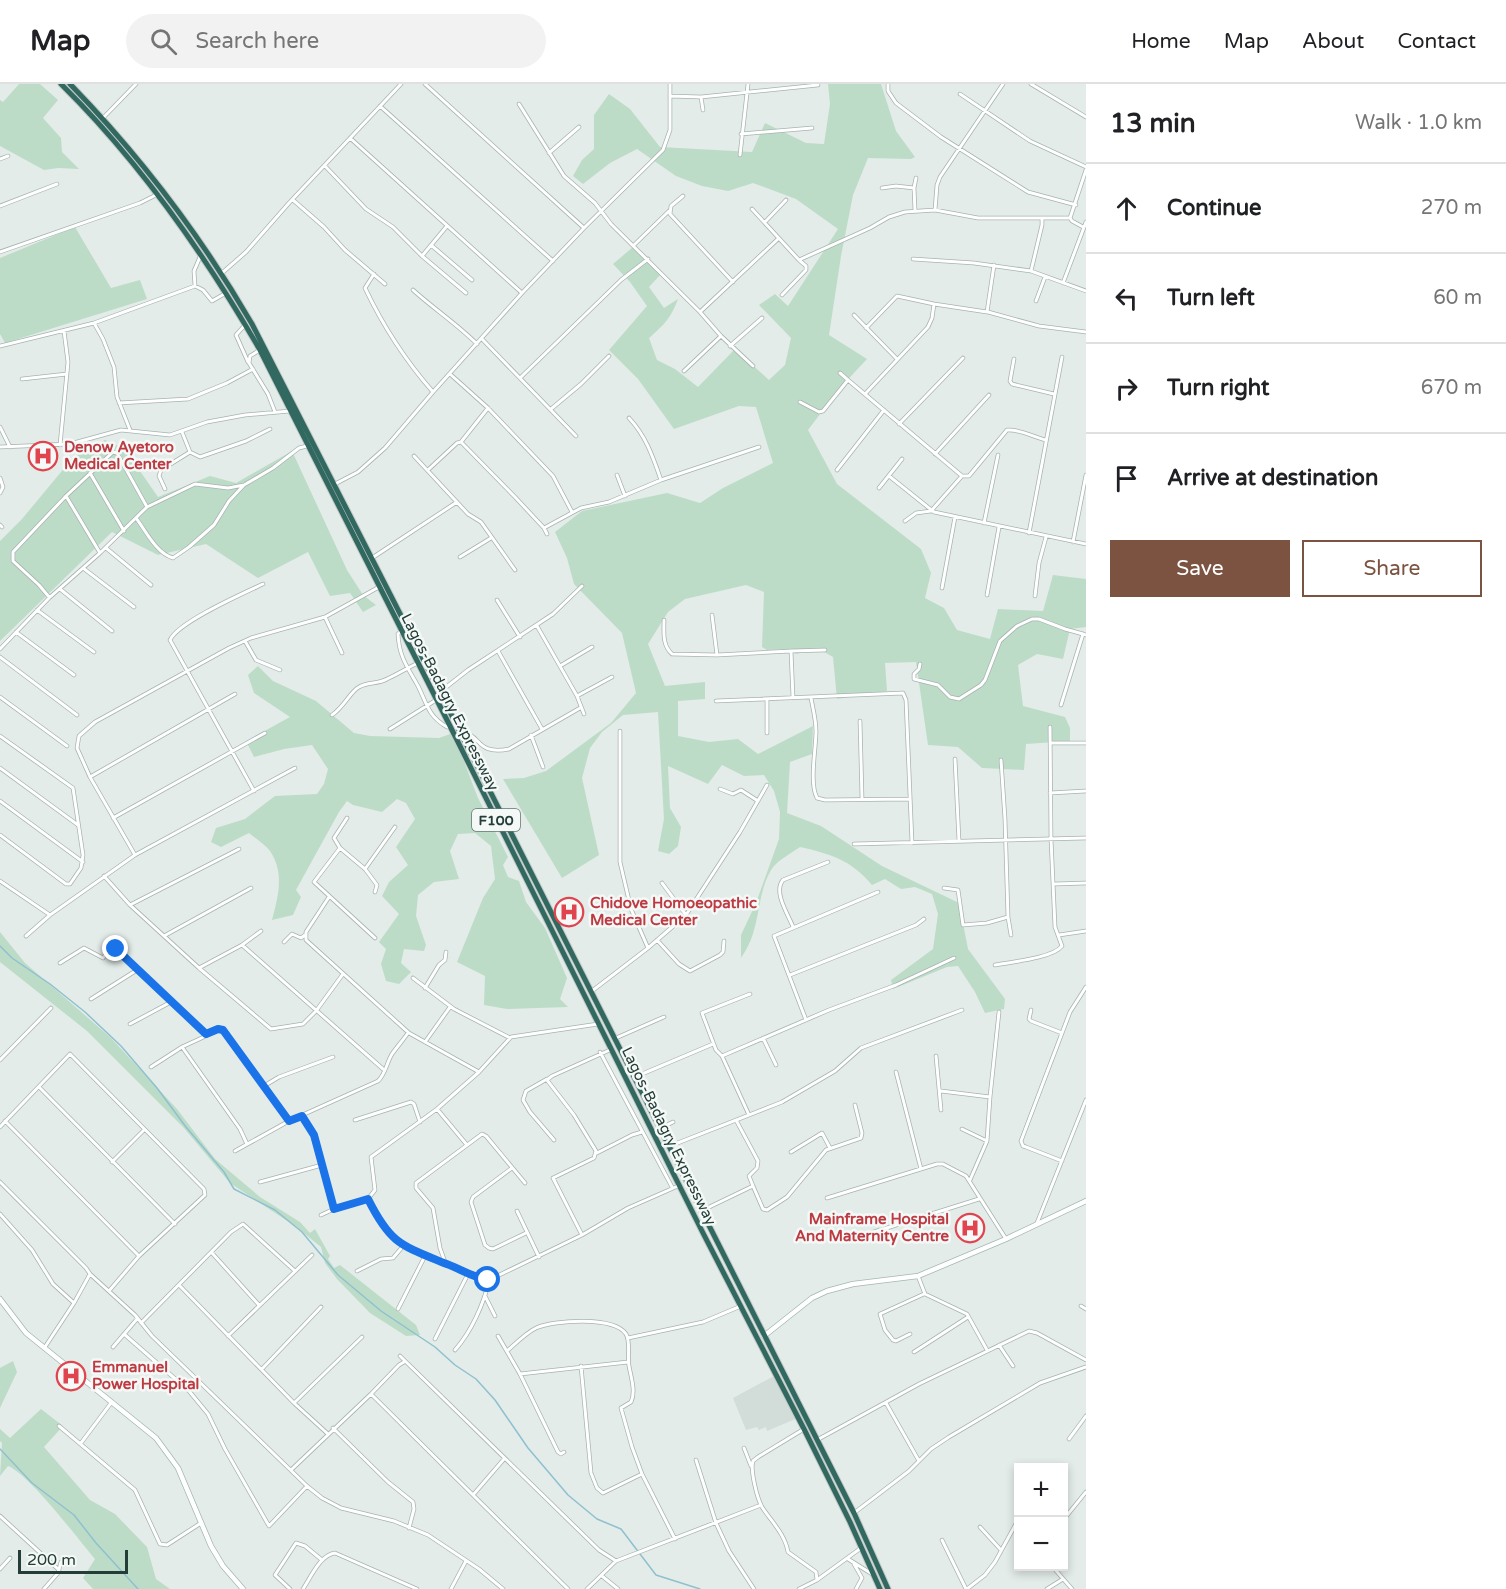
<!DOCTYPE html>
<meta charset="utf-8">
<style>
body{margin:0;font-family:"Varela Round",sans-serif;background:#f2f2f2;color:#202124}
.controls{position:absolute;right:18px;bottom:18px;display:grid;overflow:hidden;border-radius:0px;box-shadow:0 3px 9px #0003}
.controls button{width:54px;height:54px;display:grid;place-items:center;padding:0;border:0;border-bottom:2px solid #e0e0e0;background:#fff;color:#202124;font:30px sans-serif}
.scale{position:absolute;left:18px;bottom:15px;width:110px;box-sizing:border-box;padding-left:6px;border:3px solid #243d38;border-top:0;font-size:16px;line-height:21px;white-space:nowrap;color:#243d38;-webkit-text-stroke:4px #f4f9f7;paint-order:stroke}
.stop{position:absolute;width:18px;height:18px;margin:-14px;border:4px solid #1a73e8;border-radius:50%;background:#fff}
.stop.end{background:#1a73e8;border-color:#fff;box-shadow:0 2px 6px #0008}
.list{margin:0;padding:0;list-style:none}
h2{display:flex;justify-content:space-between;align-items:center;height:78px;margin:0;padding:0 24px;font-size:26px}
h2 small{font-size:20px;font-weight:400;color:#757577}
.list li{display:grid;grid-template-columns:39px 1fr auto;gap:18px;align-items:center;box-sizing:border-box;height:90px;padding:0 24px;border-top:2px solid #e0e0e0}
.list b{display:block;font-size:22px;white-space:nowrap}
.list em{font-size:20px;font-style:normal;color:#757577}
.actions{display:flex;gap:12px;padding:18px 24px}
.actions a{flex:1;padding:14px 0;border:2px solid #7c5240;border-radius:0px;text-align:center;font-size:21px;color:#7c5240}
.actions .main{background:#7c5240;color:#fff}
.icon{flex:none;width:33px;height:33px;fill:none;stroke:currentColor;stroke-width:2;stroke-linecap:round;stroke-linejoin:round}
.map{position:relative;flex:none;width:1086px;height:1505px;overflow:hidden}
header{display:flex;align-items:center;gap:36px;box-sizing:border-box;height:84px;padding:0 30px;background:#fff;border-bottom:2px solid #e0e0e0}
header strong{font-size:28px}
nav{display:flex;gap:33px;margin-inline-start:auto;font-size:21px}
.search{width:420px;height:54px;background:#f2f2f2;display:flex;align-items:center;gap:15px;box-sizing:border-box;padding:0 21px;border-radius:33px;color:#757577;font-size:22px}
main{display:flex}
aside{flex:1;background:#fff}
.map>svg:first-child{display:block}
.built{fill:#d2dcd8}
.green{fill:#bddcc8}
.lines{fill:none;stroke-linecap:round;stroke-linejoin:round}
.stream{stroke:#8ec0cf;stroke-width:1.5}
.street-casing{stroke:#a6b4b0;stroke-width:4.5}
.secondary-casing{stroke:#a2b8b2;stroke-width:6}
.highway-casing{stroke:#c2c9c7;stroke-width:7}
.street{stroke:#fff;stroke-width:3}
.secondary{stroke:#fff;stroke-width:4.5}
.highway{stroke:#316860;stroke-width:5}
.route{stroke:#1a73e8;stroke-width:8}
.labels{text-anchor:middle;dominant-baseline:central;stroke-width:5;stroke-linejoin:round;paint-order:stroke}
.shield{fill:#f4f9f7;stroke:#627571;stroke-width:1.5}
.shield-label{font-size:14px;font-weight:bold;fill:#243d38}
.health-label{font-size:15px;font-weight:bold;fill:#be3a42;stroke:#f4f9f7;text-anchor:start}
.street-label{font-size:15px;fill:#243d38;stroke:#f4f9f7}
</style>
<header>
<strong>Map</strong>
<div class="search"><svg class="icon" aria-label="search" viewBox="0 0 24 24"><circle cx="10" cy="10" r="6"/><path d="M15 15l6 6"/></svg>Search here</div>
<nav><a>Home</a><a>Map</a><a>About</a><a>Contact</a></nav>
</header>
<main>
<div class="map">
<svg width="1086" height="1505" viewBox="0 0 1086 1505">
<rect width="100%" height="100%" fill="#e3ece9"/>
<path class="built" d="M774,1292L800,1333L767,1347L766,1343L759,1346L757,1343L746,1346L733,1314Z"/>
<path class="green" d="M19,0H40L58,16L43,34L61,54L62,68L79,85L58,84L44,86L0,62V16L3,18Z
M828,0H881L896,47L915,73L911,75L868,74L853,111L841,172L829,251L867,275L839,305L808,346L837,400L921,465L931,489L925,514L944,524L957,546L990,555L998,525L1043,527L1053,491L1086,495V543L1070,545L1063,575L1037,570L1018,581L1023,622L1065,633L1070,644V657L1026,660L1024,686L982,684L958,663L928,661L916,578L885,579L887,607L837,615L833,573L817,564L797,570L780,565L767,566L762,563L764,508L746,501L685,515L668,528L648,560L665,602L705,598V615L678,617V652L709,658L738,655L758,670L813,642L812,670L790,678L787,729L821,742L882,782L959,819L968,865L1005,915L1004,925L985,929L975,908L958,882L947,883L893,905L891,896L933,865L938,830L932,810L915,803L901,805L885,795L872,801C851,776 831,770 800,763C792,769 776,777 771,786C755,814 762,845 741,874V851L756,819L779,755L780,728L774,707L764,691L744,692L722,681L708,700L668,682L670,724L681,743L678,762L669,770L658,767L664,735L658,628L623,631L602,648L590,664L582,694L599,771L562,794L503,695L524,694L546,687L611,639L636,609L622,549L574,500L567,474L555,448L582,427L667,409L700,419L723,404L773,379L756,323L739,322L674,345L638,295L609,266L647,222L630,198L613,180L633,163L661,190L649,203L664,224L678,215C671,234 664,241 649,254L657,276L675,285L698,303L735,265L769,296L785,281L791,254L759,221L775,210L788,222L838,145L796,115L753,99L728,107L702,102L676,92L637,65L610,79L583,100L573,92L582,76L594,65V31L609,10L630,25L660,63L752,68L765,39L806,59L824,60L830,20Z
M75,143L111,204L140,196L147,215L5,259L0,250V174Z
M105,356L124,364L158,413L210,392L236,399L292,367L347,486L363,511L376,521L363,528L350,509L330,512L308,468L258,494L206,460L158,471L112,448L0,557V457L22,435L71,376L85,365Z
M258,582L273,597L316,617L354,649L370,652L439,654L453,649L478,714L508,773L503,781L508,793L519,797L526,818L545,844L567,894L560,915L568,923L507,925L484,921L485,892L457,878L483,814L495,795L491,762L475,749L458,750L450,767L459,795L434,798L418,811L416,832L426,861L424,867L404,865L401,879L411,888L399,900L386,897L381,880L386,865L379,858L399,830L382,812L389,798L408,781L396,763L415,735L406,719L397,715L382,728L353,721L347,717L339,728L296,806L301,813L293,831L272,836C278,813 285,789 270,767C265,760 256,755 249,749L221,763L211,758L216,744L245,735L275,712L317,710L324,700L328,685L312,661L284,665L254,673L246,657L290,633L254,609L248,591Z
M0,848L25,879L110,953L177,1025L215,1075L260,1113L300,1138L310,1149L315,1145L330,1172L328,1175L334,1184L340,1181L416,1241L420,1251L406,1252L370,1229L337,1195L325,1179L321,1163L295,1142L230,1099L184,1044L87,947L0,878Z
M13,1277L17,1288L0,1324V1284Z
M41,1325L63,1342L44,1363L90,1416L115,1430L147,1463L156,1495L170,1505H93L83,1494L95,1475C77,1454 30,1391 8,1382L0,1392L2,1359L0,1357V1345L10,1354Z"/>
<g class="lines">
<path class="stream" d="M0,862L12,874L50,900L85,928L121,962L157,1004L186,1043L224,1088L234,1105L275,1126L302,1148L338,1191L381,1227L435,1263L455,1281L476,1295L495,1316L528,1364L568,1411L597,1435L621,1445L656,1491L700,1505
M0,1365L32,1399L74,1431L96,1459L138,1505"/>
<g class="street-casing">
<path id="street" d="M425,0L584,144
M888,0V7L896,19L941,53L1028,108L1076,121
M1031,0L1086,33
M960,10L1030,57L1086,83
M670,12L701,13L703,26
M701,13L818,1
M519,20L564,92L595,119L611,140L700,228L721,252L753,282
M380,22L553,177
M103,34L136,0
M741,50L812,44
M350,54L522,209
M549,69L579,43
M740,71L748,0
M0,75L8,72
M325,82L366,125L393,143L422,172L447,142
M882,104L896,102L914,104
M683,112L671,122L670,130L733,198
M293,116L324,143L345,166L385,200
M0,122L57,100
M752,125L799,176L870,144L889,133L905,128L935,126L978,134H1070L1086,86
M935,126L937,101L940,93L1003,0
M915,127L914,104L916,94
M1070,134L1072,137L1083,143
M765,138L786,116
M431,161L472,196
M634,161L669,127
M0,168L140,119L156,111
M422,172L466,209
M913,175L974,179L1031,187L1086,207
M1031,187L1042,141V134
M222,189L246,168L289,119L401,0
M374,190L365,204C383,242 405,276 433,308
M1063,199L1086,138
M195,202L194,187L200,173
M413,206C434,225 457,240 477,260
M782,211L806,186V182L799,176
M1036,217L1045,193
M700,228L778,155
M988,228L1039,242L1086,248
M854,231L897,275
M94,239L103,255L114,283L117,313L130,346
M245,241L236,251L248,278
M866,244L897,212L934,220L987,228L994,181
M482,255L576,352
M0,262L94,239L195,202L203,206L212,217L226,209
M730,262L762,234
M260,266L250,272L249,279L268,310L275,328
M1014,275L1010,297L1012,300L1054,310
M684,287L721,252
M840,289L848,296
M450,290L488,324L553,392L572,428
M520,294L621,196L648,175
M22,295L67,290
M865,310L928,243L932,234L934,220
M800,318L819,328L823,327L848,296L962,392
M119,319L188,315L227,299L253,285
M551,325L581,300L609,272
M629,334C646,352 653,373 661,396
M899,340L963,274
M0,343L10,363
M182,348L190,368
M461,358L488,324
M60,361L68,278L64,247
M0,363L70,360L121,346L170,351L207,338L245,331L290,327
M935,370L989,311
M414,372L468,430L481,438L515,486
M429,385L457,359L461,358L515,413L544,444L547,450
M837,386L884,326
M90,389L124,447
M617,391L625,412
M889,392L934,428L1086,460
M0,394L3,403L0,409
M335,400L358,388L385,364L433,308L522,209L584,144L663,66L670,46V0
M879,404L902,375
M165,405L159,392L161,386L190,368L200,373L246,357L270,345
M66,412L100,469
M931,427L962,392H969L1007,346C1021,345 1033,353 1046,356
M136,434C146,447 156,469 173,474L189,463L214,441L229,417L244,401L273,384L299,364L307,362
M905,437L916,429L931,427
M984,439L998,371
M0,441L2,443
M544,444L581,424L609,418L661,396L759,363
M1029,449L1062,273
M1073,458L1086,391
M106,464L151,501
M460,473L491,454
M372,474L457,418
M83,484L134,523
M942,504L955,433
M60,505L112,547
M987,511L999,443
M1035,512L1039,479L1046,453
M49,513L39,501L13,477V468L66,412L113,368L117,369L147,423
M497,516L520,553
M37,526L94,568
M712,531L717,571
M325,533L342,569
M664,536C664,548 662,561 672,570L717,571L791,567L793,614
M537,542L577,612L584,630
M401,547L398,550C399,573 408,584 418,602C427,620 428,632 447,643L450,642
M16,548L74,591
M245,557L256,576L280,586
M0,565L49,514L100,469L147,423L195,400L228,404L244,401
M498,567L542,645
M791,567L825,566
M0,573L77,631
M920,580L919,585L914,590V595L938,601L950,613L959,615L981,601L985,596L1000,557L1017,542L1032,535H1039L1065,545L1083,550
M560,582L592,563
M440,608L468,586L553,530L582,502
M577,612L612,593
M0,613L67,662
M811,614C813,625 816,636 816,647C816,665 809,699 817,714L825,716L909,715
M716,617L903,609L906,616L912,759
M1061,621L1083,550L1086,551
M332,631C344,623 350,608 359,603C367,598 379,600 387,595C398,590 407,584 418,579
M860,637L862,714
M390,645L436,616
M620,647V778L631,825L648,864
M460,649C482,648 474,672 509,665L580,624
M767,649V616
M531,651L543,683
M0,652L73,704L83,771L81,784L70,800H66L0,751
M1050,659H1086
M955,675L959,757
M1001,676L1005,735L1008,833
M0,684L78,741
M90,693L235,610
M720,705L733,710L741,706L758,717
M254,707L170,556C178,538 244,509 263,500
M1050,709L1086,707
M0,717L83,778
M113,734L265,649
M854,760L1086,754
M340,764L334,754L347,734
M135,771L90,693L77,664L79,652L95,638L229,564L251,554L325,533L379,503
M365,785L395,743
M104,792L130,821L199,884L271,945L303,940L316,927L343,890
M0,797L50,831
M662,799L686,831
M1055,800L1086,799
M944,804L958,806L963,841L987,839L1008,833L1011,851
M329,813L306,848V856L409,949L479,988
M130,821L239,765
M793,843C788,830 773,808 783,796L828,778
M1059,851L1086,847
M26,852L50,831L135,771L295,684
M164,852L251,804
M375,854L314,798L340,764L365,785L377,801L375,808
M657,856L679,880L690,887L720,871L723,868L724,857
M284,858L292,850L301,854L305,851
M242,861L261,847
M60,879L84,864L103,874L110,865L114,864L206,950
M995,881C1011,878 1053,874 1062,862L1055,843L1051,755L1050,643
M199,884L242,861L383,985
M790,891L916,841L924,835
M413,894L454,925L510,954
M425,904L439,881L445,876L446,868
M592,907L648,864L686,831L740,748L767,701
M91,915L137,886
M1031,926L1029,935L1031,937L1062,949
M806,936L774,852L878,808
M130,940L171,918
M598,940L511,953L479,988L437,1025L371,1073L375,1106L368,1115C391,1161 400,1161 445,1179C460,1185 473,1193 489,1196L582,1151L628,1124L678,1102
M616,954L664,933
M763,954L776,981
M425,958L450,923
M182,963L240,1045L247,1060
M600,968L672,1103
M722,972L829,926L896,901L954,874
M936,972L941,1026
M0,976L51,924
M151,983L182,963L221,945L289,1037
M896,988L921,1085
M635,993L713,960
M547,995L526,1007L523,1016L530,1028L554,1056
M264,1002L279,993L333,973
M39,1003L175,1140
M941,1007L990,1013
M437,1025L467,1061
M749,1031L722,972L716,966L702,929L750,910
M302,1032L314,1051L334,1125L368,1115
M355,1036L411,1018L414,1020L420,1038
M736,1036L758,1077L757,1084L749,1092L753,1102
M5,1037L139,1172
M0,1043L70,970L204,1105L205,1111L139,1172L109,1207
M661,1044L673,1038
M962,1045L987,1057
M670,1062L782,1018L835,987L861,964L962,926
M235,1067L289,1037L378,997C385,991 387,978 392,970C397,963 403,956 408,949
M791,1068L822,1049L830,1064
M597,1069L632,1051L642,1048
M1062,1077L1026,1063L1023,1062L1021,1057L1070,928L1086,903
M112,1078L144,1046
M512,1084L473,1113L471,1118L485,1161L489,1164L493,1165L526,1149
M970,1096L987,1057L990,1013L999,928
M0,1098L86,1184L90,1190L135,1231L152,1252L307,1402L322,1414L341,1424L394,1437L428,1451L479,1485L503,1505
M260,1098L322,1081
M827,1114L937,1080H943L966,1092L1006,1155
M517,1127L539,1173
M701,1127L753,1102L763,1125L767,1126L787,1113L826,1066L861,1054L862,1049L855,1021
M0,1130L32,1166L53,1200L74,1219
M321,1131L334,1125
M1037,1139L1086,1016
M582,1151L553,1094L594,1074L596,1067L574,1031L547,996L552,992L612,965
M858,1153L979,1115
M212,1169L259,1221
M445,1178L440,1164L433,1124L416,1104V1099L482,1050L486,1052L525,1099
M357,1187L381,1175L393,1174L404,1161
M918,1192L925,1210L967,1230L987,1266
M179,1201L294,1319L328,1350
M485,1212L495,1232
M1081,1222L1086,1225
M398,1225L425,1172
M141,1239L231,1148L243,1140L295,1187
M124,1250L189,1307L208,1330L225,1365L269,1442L307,1402
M910,1250L896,1257L893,1256L885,1246L880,1230L924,1210
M228,1252L312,1171
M498,1252L520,1290L558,1368L561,1370L564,1368
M628,1254L703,1238L741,1222
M435,1255L468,1190
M999,1261L1013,1282
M45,1263L74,1219L90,1190
M113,1263L137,1235
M455,1266C471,1248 484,1220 489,1196
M507,1267C516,1259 526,1249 536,1244C554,1236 614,1232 626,1250C631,1258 627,1272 629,1282C631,1293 636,1308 631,1318L621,1324L632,1363L642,1390L675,1455
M914,1268L968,1233
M400,1272L599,1466L616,1477
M581,1282L591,1389L597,1404L603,1409L642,1390
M262,1285L321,1223
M520,1290L628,1278
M371,1310L568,1505
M294,1319L362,1253
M886,1319L919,1377
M59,1342L135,1406L160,1460L167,1461L201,1439
M333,1344L388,1398L413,1418L414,1425L409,1444
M804,1345L758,1373L753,1377C750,1386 757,1414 762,1423C771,1437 785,1450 788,1468L816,1488L817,1496
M1069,1355L1086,1332
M817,1356L919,1300L1029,1247L1037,1249L1086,1276
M81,1359L111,1319
M744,1364L751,1382
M696,1376L716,1439L729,1467L754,1505
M291,1386L371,1310L399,1281L404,1278
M473,1411L504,1375
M854,1429L909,1387L931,1365L949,1353L1040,1299L1086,1283
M0,1432L59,1486
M1064,1435L1086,1408
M980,1443L1001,1466
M942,1456L966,1505
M848,1475L872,1490
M854,1480L862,1494L856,1505
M1052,1482L1072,1505
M0,1485L10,1474
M602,1492L618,1505
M44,1505L58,1489L61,1478
M290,1505L275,1491L296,1459L305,1462L322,1476
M303,1505C311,1493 320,1471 335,1469L417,1505
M451,1505L466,1477
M587,1505L616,1477L761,1421
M799,1505L817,1496L861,1464
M967,1505L985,1491L995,1478L1018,1436
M1047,1505L1063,1495"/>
</g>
<g class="secondary-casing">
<path id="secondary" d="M0,1215L26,1249L156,1354L178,1384L211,1462L223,1482L243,1505
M764,1252L812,1214L827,1207L853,1200L918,1192L1006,1155L1086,1117"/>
</g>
<g class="highway-casing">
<path id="highway" d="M61,0C141,79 204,169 260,266L450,642L703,1149L804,1345L850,1438L880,1505
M70,0C141,73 201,152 252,240L440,608L854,1429L888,1505"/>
</g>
<use href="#street" class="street"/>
<use href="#secondary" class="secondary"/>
<use href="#highway" class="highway"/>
</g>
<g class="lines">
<path class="route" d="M116,865L206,950L218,945L223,946L289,1037L302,1032L314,1051L334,1125L368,1115C390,1159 400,1161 444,1179C459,1184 472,1193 488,1196"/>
</g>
<defs>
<g id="hospital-ring" transform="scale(1.5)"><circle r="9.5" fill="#f4f9f7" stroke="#e0444e" stroke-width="1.5"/><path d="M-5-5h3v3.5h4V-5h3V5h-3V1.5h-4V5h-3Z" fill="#e0444e"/></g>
</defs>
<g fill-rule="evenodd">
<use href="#hospital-ring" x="43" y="372"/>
<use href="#hospital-ring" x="569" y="828"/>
<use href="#hospital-ring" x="970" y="1144"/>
<use href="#hospital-ring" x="71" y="1292"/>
</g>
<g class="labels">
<rect class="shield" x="472" y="725" width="48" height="22" rx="4.5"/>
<g class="shield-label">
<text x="496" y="736">F100</text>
</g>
<g class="health-label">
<text x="64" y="363">Denow Ayetoro<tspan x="64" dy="17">Medical Center</tspan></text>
<text x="590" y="819">Chidove Homoeopathic<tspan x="590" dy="17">Medical Center</tspan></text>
<text x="949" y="1135" text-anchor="end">Mainframe Hospital<tspan x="949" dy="17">And Maternity Centre</tspan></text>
<text x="92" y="1283">Emmanuel<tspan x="92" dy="17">Power Hospital</tspan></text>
</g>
<g class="street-label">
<text transform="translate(450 618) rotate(63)">Lagos-Badagry Expressway</text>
<text transform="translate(669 1052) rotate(64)">Lagos-Badagry Expressway</text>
</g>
</g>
</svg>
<div class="controls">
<button>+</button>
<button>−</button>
</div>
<div class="scale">200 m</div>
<div class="stop" style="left:488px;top:1196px"></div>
<div class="stop end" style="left:116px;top:865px"></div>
</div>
<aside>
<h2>13 min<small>Walk · 1.0 km</small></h2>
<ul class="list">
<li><svg class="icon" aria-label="ahead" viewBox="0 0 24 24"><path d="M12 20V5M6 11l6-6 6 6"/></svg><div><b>Continue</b></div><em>270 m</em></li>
<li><svg class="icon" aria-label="left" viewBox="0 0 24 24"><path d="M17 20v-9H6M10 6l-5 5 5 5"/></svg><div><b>Turn left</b></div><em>60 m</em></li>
<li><svg class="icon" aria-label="right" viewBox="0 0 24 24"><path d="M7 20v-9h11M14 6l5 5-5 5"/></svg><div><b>Turn right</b></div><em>670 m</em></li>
<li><svg class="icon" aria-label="arrive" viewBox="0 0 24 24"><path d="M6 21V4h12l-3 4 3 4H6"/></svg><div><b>Arrive at destination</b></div></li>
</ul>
<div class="actions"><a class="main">Save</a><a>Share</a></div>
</aside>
</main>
